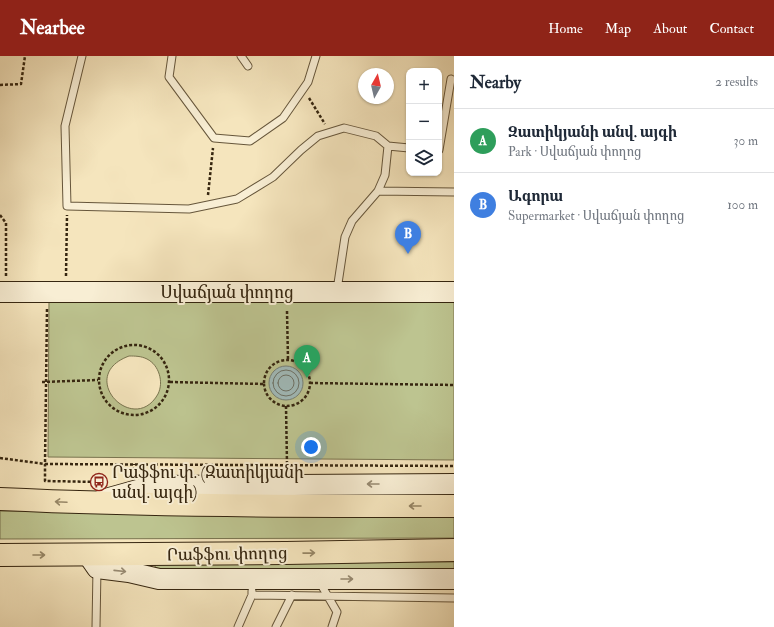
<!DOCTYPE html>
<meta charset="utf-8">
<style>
body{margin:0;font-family:"IM FELL Double Pica","Noto Serif Armenian",serif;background:#f6f6f7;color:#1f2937}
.controls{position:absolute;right:12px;top:12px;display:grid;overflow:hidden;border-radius:8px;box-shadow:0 1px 3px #0004}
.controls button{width:36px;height:36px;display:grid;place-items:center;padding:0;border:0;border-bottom:1px solid #e0e1e3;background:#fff;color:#1f2937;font:20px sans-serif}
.compass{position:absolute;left:358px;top:12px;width:36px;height:36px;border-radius:50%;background:#fff;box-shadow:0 1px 3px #0004;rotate:8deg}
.you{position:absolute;left:311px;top:391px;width:14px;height:14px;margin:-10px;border:3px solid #fff;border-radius:50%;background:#1a73e8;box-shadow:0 0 0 6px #1a73e833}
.badge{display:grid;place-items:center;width:26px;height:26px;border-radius:50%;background:#8f2418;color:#fff;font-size:13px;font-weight:700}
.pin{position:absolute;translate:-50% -33px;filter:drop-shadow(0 1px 2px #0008)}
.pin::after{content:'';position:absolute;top:21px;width:14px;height:12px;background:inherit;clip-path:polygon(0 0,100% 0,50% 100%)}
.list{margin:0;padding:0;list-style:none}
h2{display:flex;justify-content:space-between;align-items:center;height:52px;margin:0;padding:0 16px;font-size:17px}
h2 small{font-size:13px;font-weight:400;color:#747a83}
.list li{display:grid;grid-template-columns:26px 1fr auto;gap:12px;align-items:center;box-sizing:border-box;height:64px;padding:0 16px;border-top:1px solid #e0e1e3}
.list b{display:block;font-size:15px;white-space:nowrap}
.list p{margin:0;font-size:13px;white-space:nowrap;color:#747a83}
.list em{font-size:13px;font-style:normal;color:#747a83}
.icon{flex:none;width:22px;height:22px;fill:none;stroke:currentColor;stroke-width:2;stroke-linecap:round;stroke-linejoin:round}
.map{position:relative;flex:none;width:454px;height:571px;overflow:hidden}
header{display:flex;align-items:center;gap:24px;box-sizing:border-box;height:56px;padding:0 20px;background:#8f2418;color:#fff}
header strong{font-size:19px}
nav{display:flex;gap:22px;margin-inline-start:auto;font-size:14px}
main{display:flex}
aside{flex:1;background:#fff}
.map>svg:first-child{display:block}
.green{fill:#bdc490;stroke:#7a7550;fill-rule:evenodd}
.water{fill:#a1bcbc;stroke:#768077}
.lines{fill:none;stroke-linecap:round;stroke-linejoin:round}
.shore{stroke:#6c7166;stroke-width:1}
.lane-casing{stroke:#66563b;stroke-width:9}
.secondary-casing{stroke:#362610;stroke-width:22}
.primary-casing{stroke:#362610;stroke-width:24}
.path{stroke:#362610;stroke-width:2.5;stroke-dasharray:3 2;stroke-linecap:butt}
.lane{stroke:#f8eed4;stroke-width:7}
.secondary{stroke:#f8eed4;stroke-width:20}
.primary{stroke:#f5e5bd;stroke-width:22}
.oneway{stroke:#978a72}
.oneway2{stroke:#968666}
.labels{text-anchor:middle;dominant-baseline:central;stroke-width:4;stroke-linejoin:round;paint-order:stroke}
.street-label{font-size:17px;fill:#362610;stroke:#f8eed4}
.poi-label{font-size:17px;fill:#362610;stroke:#f8eed4;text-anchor:start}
</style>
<header>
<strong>Nearbee</strong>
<nav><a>Home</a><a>Map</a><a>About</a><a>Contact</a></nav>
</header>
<main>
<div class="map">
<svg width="454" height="571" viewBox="0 0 454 571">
<rect width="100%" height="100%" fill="#f5e5bd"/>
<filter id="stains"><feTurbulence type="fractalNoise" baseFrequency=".005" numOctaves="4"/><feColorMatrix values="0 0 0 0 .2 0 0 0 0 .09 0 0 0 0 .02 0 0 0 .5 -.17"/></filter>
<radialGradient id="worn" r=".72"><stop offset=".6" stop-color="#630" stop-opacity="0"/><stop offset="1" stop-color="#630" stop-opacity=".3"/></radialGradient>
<path class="green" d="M49,242L454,246V404L48,401ZM129,300C135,300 141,300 147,303C159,309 164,326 158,338C134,381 75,320 129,300Z
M0,455L454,458V482L0,483Z
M181,505L454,506V518L162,515L155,511V508Z"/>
<path class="water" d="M269 327a17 17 0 1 1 34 0a17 17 0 1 1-34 0Z"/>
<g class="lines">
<path class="shore" d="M273 327a13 13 0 1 1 26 0a13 13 0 1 1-26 0Z
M278 327a8 8 0 1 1 16 0a8 8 0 1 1-16 0Z"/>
<g class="lane-casing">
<path id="lane" d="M82,0L65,70L67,150L189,153L237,143L273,121L301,94L318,80L344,72L376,80L388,90L385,119L378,135L352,165L345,181L337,234
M172,0L169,21L214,82L250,85L283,62L308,26L316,0
M241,0L248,10
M388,90L409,92
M439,94L451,23
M378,135L454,136
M319,525L337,556L332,571
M252,539L454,542
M96,571L97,512
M238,571L252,539V535
M276,571L292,539"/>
</g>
<g class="secondary-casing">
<path id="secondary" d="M0,236H454
M102,444L152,430L454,428
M88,499L97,512L129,516L159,523H454"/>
</g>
<g class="primary-casing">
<path id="primary" d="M0,443C151,450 303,450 454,450
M0,499L286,497L454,494"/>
</g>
<path class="path" d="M0,29L21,28L25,0
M309,42L325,68
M208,139L213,92
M0,159L6,167V220
M66,220L67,159
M47,253L45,408L454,410
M287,255L288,304
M99 324a35 35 0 1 1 70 0a35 35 0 1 1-70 0Z
M264 327a23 23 0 1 1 46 0a23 23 0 1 1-46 0Z
M42,326L98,324
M170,326L264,328
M310,327L454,329
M286,350L287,408
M0,402L45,408V425L100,426
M134,419V408"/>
<use href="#lane" class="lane"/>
<use href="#secondary" class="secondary"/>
<use href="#primary" class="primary"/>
</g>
<defs><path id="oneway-shaft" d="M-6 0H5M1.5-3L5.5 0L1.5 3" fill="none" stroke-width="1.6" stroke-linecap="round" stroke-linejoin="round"/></defs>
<g class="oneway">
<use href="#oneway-shaft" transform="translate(373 428) rotate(180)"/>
<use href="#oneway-shaft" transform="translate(120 515) rotate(6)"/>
<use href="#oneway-shaft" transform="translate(347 523)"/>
</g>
<g class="oneway2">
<use href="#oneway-shaft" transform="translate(61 446) rotate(-177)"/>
<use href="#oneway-shaft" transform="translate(415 450) rotate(180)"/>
<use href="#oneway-shaft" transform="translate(309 497) rotate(-1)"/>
<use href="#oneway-shaft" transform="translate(39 499)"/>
</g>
<defs>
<g id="bus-ring" transform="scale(0.9)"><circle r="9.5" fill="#f8eed4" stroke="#8f2418" stroke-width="1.5"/><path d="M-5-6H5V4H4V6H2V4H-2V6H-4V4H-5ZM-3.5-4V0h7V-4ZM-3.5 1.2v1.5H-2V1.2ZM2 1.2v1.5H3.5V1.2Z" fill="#8f2418"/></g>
</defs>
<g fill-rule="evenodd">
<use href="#bus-ring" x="99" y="426"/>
</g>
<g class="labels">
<g class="street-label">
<text x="227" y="236">Սվաճյան փողոց</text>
<text transform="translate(227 498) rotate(-1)">Րաֆֆու փողոց</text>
</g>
<g class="poi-label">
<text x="112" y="416">Րաֆֆու փ. (Զատիկյանի<tspan x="112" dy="20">անվ. այգի)</tspan></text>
</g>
</g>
<rect width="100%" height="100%" filter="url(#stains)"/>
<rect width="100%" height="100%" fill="url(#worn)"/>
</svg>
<div class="controls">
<button>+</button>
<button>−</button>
<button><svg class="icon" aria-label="layers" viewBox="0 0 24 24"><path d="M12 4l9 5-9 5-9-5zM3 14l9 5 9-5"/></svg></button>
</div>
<svg class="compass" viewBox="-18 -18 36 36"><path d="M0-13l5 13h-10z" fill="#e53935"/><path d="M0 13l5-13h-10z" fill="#747a83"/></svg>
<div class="you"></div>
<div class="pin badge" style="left:307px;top:322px;background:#2e9e5b">A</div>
<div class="pin badge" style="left:408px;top:198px;background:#3f7fe0">B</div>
</div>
<aside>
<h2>Nearby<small>2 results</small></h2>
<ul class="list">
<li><span class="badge" style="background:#2e9e5b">A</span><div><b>Զատիկյանի անվ. այգի</b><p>Park · Սվաճյան փողոց</p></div><em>30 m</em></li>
<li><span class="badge" style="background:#3f7fe0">B</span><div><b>Ագորա</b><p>Supermarket · Սվաճյան փողոց</p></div><em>100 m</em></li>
</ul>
</aside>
</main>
